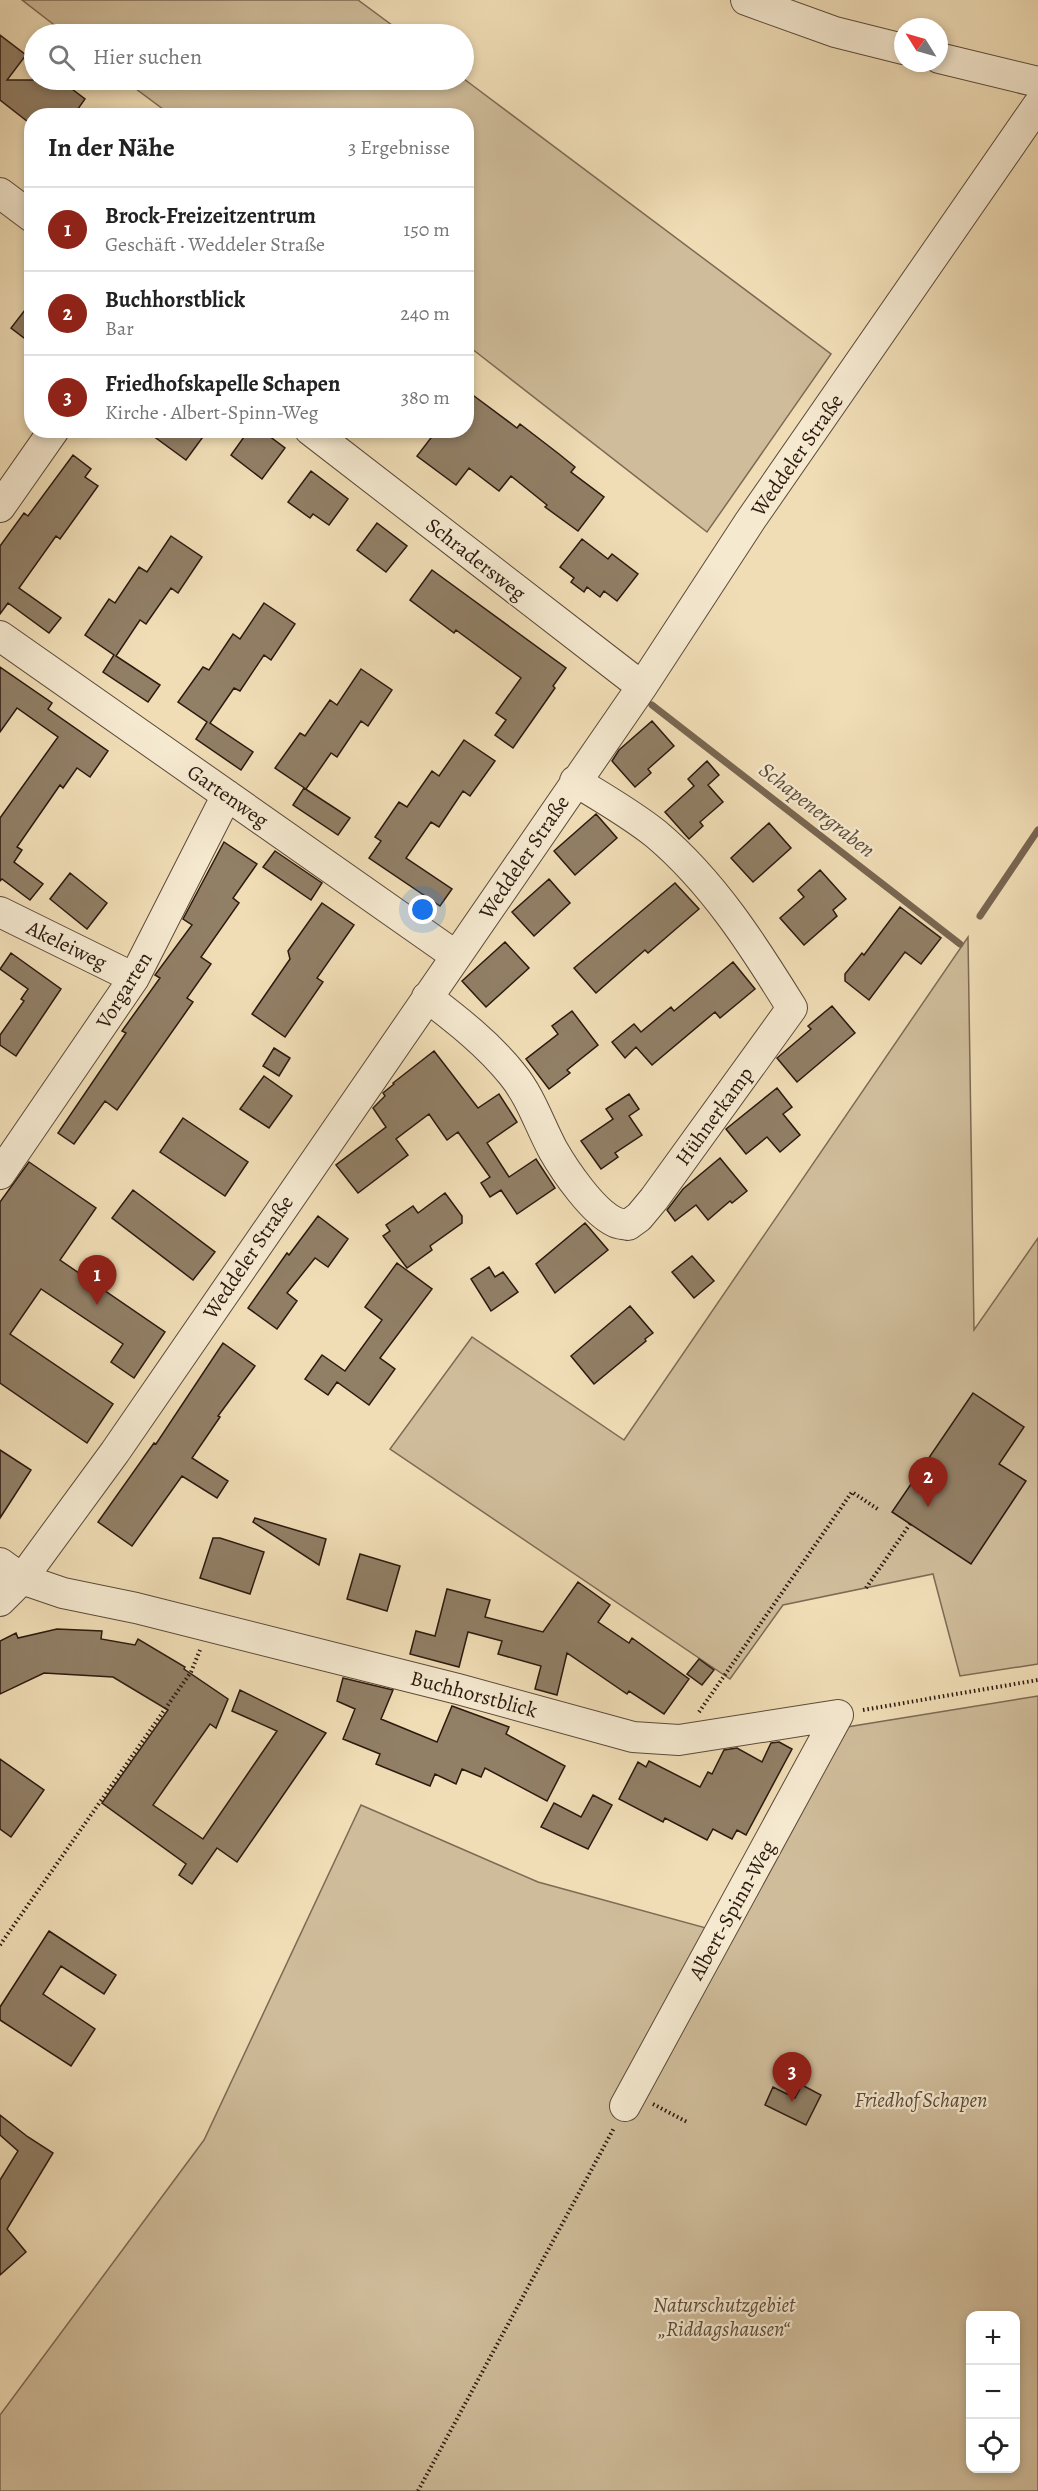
<!DOCTYPE html>
<html lang="de">
<meta charset="utf-8">
<style>
body{margin:0;font-family:Alegreya,serif;background:#f2f2f2;color:#222}
.controls{position:absolute;right:18px;bottom:18px;display:grid;overflow:hidden;border-radius:12px;box-shadow:0 3px 9px #0003}
.controls button{width:54px;height:54px;display:grid;place-items:center;padding:0;border:0;border-bottom:2px solid #e0e0e0;background:#fff;color:#222;font:30px sans-serif}
.compass{position:absolute;left:894px;top:18px;width:54px;height:54px;border-radius:50%;background:#fff;box-shadow:0 3px 9px #0003;rotate:307deg}
.you{position:absolute;left:423px;top:910px;width:21px;height:21px;margin:-15px;border:4px solid #fff;border-radius:50%;background:#1a73e8;box-shadow:0 0 0 9px #1a73e833}
.badge{display:grid;place-items:center;width:39px;height:39px;border-radius:50%;background:#8f2418;color:#fff;font-size:20px;font-weight:700}
.pin{position:absolute;translate:-50% -50px;filter:drop-shadow(0 2px 3px #0008)}
.pin::after{content:'';position:absolute;top:32px;width:21px;height:18px;background:inherit;clip-path:polygon(0 0,100% 0,50% 100%)}
.list{margin:0;padding:0;list-style:none}
h2{display:flex;justify-content:space-between;align-items:center;height:78px;margin:0;padding:0 24px;font-size:26px}
h2 small{font-size:20px;font-weight:400;color:#767676}
.list li{display:grid;grid-template-columns:39px 1fr auto;gap:18px;align-items:center;box-sizing:border-box;height:84px;padding:0 24px;border-top:2px solid #e0e0e0}
.list b{display:block;font-size:22px;white-space:nowrap}
.list p{margin:0;font-size:20px;white-space:nowrap;color:#767676}
.list em{font-size:20px;font-style:normal;color:#767676}
.icon{flex:none;width:33px;height:33px;fill:none;stroke:currentColor;stroke-width:2;stroke-linecap:round;stroke-linejoin:round}
.map{position:relative;flex:none;width:1038px;height:2491px;overflow:hidden}
.search{position:absolute;background:#fff;box-shadow:0 3px 9px #0003;left:24px;top:24px;width:450px;height:66px;display:flex;align-items:center;gap:15px;box-sizing:border-box;padding:0 21px;border-radius:33px;color:#767676;font-size:22px}
.panel{position:absolute;background:#fff;box-shadow:0 3px 9px #0003;left:24px;top:108px;width:450px;height:330px;border-radius:24px}
.map>svg:first-child{display:block}
.green{fill:#cfbc9a;stroke:#7d6a54;stroke-width:1.5;fill-rule:evenodd}
.lines{fill:none;stroke-linecap:round;stroke-linejoin:round}
.stream{stroke:#796651;stroke-width:7}
.building{fill:#917f66;stroke:#2b190f;stroke-width:1.5}
.minor-casing{stroke:#5c4a39;stroke-width:32}
.path{stroke:#2b190f;stroke-width:4;stroke-dasharray:1.5 3;stroke-linecap:butt}
.minor{stroke:#f5e9d0;stroke-width:30}
.labels{text-anchor:middle;dominant-baseline:central;stroke-width:4.5;stroke-linejoin:round;paint-order:stroke}
.street-label{font-size:21px;fill:#2b190f;stroke:#f5e9d0}
.park-label{font-size:21px;font-style:italic;fill:#5c4a39;stroke:#f5e9d0}
.water-label{font-size:22px;font-style:italic;fill:#5f4d3b;stroke:#f5e9d0}
</style>
<div class="map">
<svg width="1038" height="2491" viewBox="0 0 1038 2491">
<rect width="100%" height="100%" fill="#f0ddb6"/>
<filter id="stains"><feTurbulence type="fractalNoise" baseFrequency=".00333" numOctaves="4"/><feColorMatrix values="0 0 0 0 .2 0 0 0 0 .09 0 0 0 0 .02 0 0 0 .5 -.17"/></filter>
<radialGradient id="worn" r=".72"><stop offset=".6" stop-color="#630" stop-opacity="0"/><stop offset="1" stop-color="#630" stop-opacity=".3"/></radialGradient>
<path class="green" d="M22,0H358L404,34H66Z
M464,79L831,354L707,532L467,345L466,116L171,115L124,80Z
M968,937L974,1330L1038,1238V1664L960,1676L933,1574L783,1605L730,1679L390,1449L472,1337L624,1440Z
M1038,1696V2491H0V2415L204,2140L361,1805L538,1882L713,1930L847,1727ZM970,2316H1016V2468H970Z"/>
<g class="lines">
<path class="stream" d="M652,705L960,944
M980,916L1038,830"/>
</g>
<path class="building" d="M0,35L26,55L7,80H52L61,87L64,83L85,99L73,116H32V125L0,100Z
M32,301V344L11,328Z
M466,390L517,428L520,424L559,454L575,467L571,472L604,497L578,531L545,507L547,505L511,476L499,491L469,468L456,485L417,456L437,430H466Z
M145,430H208L186,460Z
M249,430H261L285,448L262,479L231,455Z
M73,455L91,469L85,477L98,486L60,539L56,536L19,588L61,618L49,633L8,603L0,614V546L24,513L28,516Z
M311,471L348,499L329,525L313,514L310,518L288,502Z
M377,523L407,546L386,572L357,550Z
M171,536L202,557L178,593L171,588L146,624L140,620L116,656L160,685L148,702L103,672L114,655L85,635L109,599L115,603L139,567L147,572Z
M582,539L608,559L612,554L638,574L617,601L604,591L600,597L587,587L584,592L571,582L574,578L560,567Z
M432,570L566,668L553,686L555,688L513,748L495,735L506,720L496,713L521,678L456,630L454,633L410,600Z
M264,603L295,624L271,660L264,655L240,691L234,688L210,723L253,752L241,770L196,739L207,722L178,702L203,667L209,670L233,634L240,639Z
M0,667L52,703L48,709L108,751L90,777L77,768L63,788L60,785L17,847L22,850L14,862L43,884L30,900L2,879L0,881V818L58,737L17,708L0,732Z
M361,669L392,690L368,726L361,721L337,757L331,753L306,789L275,768L300,733L305,736L330,700L337,705Z
M652,721L674,746L648,769L651,773L635,787L612,761L619,750Z
M464,740L495,761L470,796L463,791L439,827L431,822L406,858L452,889L440,906L369,858L381,841L375,837L399,802L407,807L432,771L439,776Z
M707,761L719,775L708,785L723,802L700,822L703,826L689,839L665,812L694,786L688,779Z
M304,788L350,818L338,835L293,805Z
M596,814L617,838L575,875L554,851Z
M769,823L791,848L753,882L731,858Z
M224,842L257,864L233,898L239,903L201,957L211,964L187,998L193,1002L117,1110L105,1101L74,1144L58,1133L126,1033L122,1031L160,978L155,975L192,925L183,919Z
M275,851L322,883L311,900L263,867Z
M820,870L846,899L833,910L837,916L804,945L780,918L804,897L798,890Z
M70,873L107,903L87,929L50,899Z
M549,879L570,903L534,936L512,912Z
M675,883L699,909L648,953L645,950L596,993L574,968Z
M322,903L354,925L317,978L323,982L285,1037L252,1014L290,959L288,951Z
M900,907L941,938L921,964L905,952L869,1000L845,981V974L862,953L864,955Z
M505,942L529,968L486,1007L462,981Z
M11,953L61,989L16,1056L0,1045V1035L24,1001L21,999L28,989L0,969Z
M733,962L755,989L720,1018L715,1012L652,1065L636,1047L625,1058L612,1042L634,1024L641,1032L671,1007L674,1011Z
M832,1006L855,1033L797,1082L777,1058L811,1029L808,1026Z
M572,1011L598,1045L567,1070L570,1073L549,1089L526,1059L558,1034L552,1026Z
M274,1048L290,1058L279,1076L263,1066Z
M434,1051L478,1108L499,1094L517,1122L487,1143L509,1177L536,1159L555,1188L517,1214L501,1190L490,1197L481,1183L490,1177L458,1132L447,1140L429,1114L396,1139L408,1155L358,1193L336,1165L386,1127L373,1108L385,1096L383,1093L394,1084L393,1083Z
M264,1076L292,1096L269,1128L240,1109Z
M777,1088L792,1107L783,1114L800,1135L780,1152L767,1137L746,1154L726,1129Z
M629,1094L639,1109L629,1116L642,1135L615,1153L618,1157L601,1169L581,1141L613,1119L606,1109Z
M183,1118L248,1162L225,1196L160,1152Z
M720,1158L747,1191L732,1203L730,1201L708,1220L696,1205L675,1221L667,1210L683,1189Z
M29,1162L96,1208L60,1260L165,1332L134,1378L111,1362L123,1344L41,1289L10,1334L113,1404L87,1443L0,1383V1202Z
M133,1190L215,1252L193,1280L112,1218Z
M445,1193L462,1216V1223L430,1246L432,1250L407,1268L383,1236L390,1231L386,1225L413,1206L418,1213Z
M318,1216L348,1239L328,1267L315,1258L287,1293L297,1301L277,1329L248,1308L287,1253L289,1255Z
M585,1223L608,1250L555,1293L536,1264Z
M692,1256L714,1281L694,1298L672,1272Z
M397,1263L432,1289L380,1358L395,1369L369,1405L337,1382L328,1395L305,1379L322,1355L345,1371L382,1320L365,1307Z
M489,1267L495,1277L503,1272L518,1292L491,1311L471,1279Z
M630,1306L653,1333L645,1339L646,1341L594,1384L571,1356Z
M223,1343L255,1366L218,1416L220,1417L192,1458L228,1481L217,1498L182,1476L132,1546L98,1522L154,1443L156,1444Z
M973,1393L1024,1427L999,1464L1026,1481L971,1564L892,1512Z
M0,1450L31,1470L0,1518Z
M255,1518L326,1539L319,1565L253,1522Z
M213,1538H220L264,1552L250,1594L200,1578Z
M360,1554L400,1566L387,1611L347,1599Z
M578,1582L610,1605L598,1622L629,1643L632,1638L689,1679L664,1714L629,1691L627,1694L567,1653L557,1695L535,1689L541,1666L498,1654L502,1641L468,1632L459,1667L410,1654L416,1631L435,1636L447,1589L490,1600L485,1617L543,1632Z
M57,1629L102,1631L101,1639L135,1645L138,1639L185,1667L184,1669L228,1699L216,1728L210,1724L153,1805L203,1839L277,1731L232,1711L240,1690L326,1733L237,1862L217,1848L192,1884L179,1875L186,1864L102,1803L168,1710L113,1677L44,1673L0,1694V1641L16,1633L18,1638Z
M699,1659L714,1670L702,1685L687,1674Z
M343,1678L393,1690L381,1719L437,1742L452,1706L509,1727L506,1734L565,1766L547,1801L485,1768L481,1777L462,1769L456,1784L435,1774L430,1786L376,1764L380,1754L343,1739L355,1709L337,1701Z
M779,1742L792,1749L746,1835L737,1830L732,1839L713,1829L707,1840L665,1818L663,1822L619,1799L638,1762L646,1767L649,1761L700,1787L708,1772L712,1774L724,1750L737,1748L762,1762L771,1743Z
M0,1759L44,1790L11,1837L0,1829Z
M593,1795L612,1805L588,1849L541,1827L554,1803L581,1817Z
M49,1931L116,1975L104,1994L61,1966L43,1994L95,2029L71,2066L0,2020V2007Z
M802,2085L821,2095L806,2125L765,2105L773,2087L795,2098Z
M0,2115L28,2137L53,2153L7,2229L26,2252L0,2275V2180L18,2151L0,2135Z"/>
<g class="lines">
<g class="minor-casing">
<path id="minor" d="M746,0L835,32L903,49
M939,58L1038,82
M0,193L32,217
M310,430L632,679L641,688
M0,507L54,430
M0,636L456,956
M0,912L134,978
M427,997C457,1020 488,1044 512,1074C531,1097 539,1124 553,1150C565,1171 593,1212 615,1222C619,1224 624,1224 628,1225L639,1217L654,1199L792,1008C753,945 713,882 656,834C631,814 603,798 575,781
M0,1174L134,978L227,795
M0,1563L22,1579L63,1593L136,1608L458,1689L633,1737L679,1740L838,1715
M0,1601L22,1579L115,1452L641,688L750,521L1038,105
M625,2106L838,1715"/>
</g>
<path class="path" d="M866,1588L910,1524
M863,1710L1038,1680
M699,1712L852,1492L879,1510
M0,1945L191,1672L200,1650
M653,2104L687,2122
M418,2491L614,2128"/>
<use href="#minor" class="minor"/>
</g>
<g class="labels">
<g class="street-label">
<text transform="translate(797 455) rotate(-55)">Weddeler Straße</text>
<text transform="translate(476 559) rotate(38)">Schradersweg</text>
<text transform="translate(228 796) rotate(35)">Gartenweg</text>
<text transform="translate(524 857) rotate(-56)">Weddeler Straße</text>
<text transform="translate(67 945) rotate(26)">Akeleiweg</text>
<text transform="translate(124 990) rotate(-58)">Vorgarten</text>
<text transform="translate(714 1116) rotate(-54)">Hühnerkamp</text>
<text transform="translate(248 1257) rotate(-56)">Weddeler Straße</text>
<text transform="translate(474 1694) rotate(15)">Buchhorstblick</text>
<text transform="translate(732 1910) rotate(-61)">Albert-Spinn-Weg</text>
</g>
<g class="park-label">
<text x="921" y="2100">Friedhof Schapen</text>
<text x="724" y="2305">Naturschutzgebiet<tspan x="724" dy="24">„Riddagshausen“</tspan></text>
</g>
<g class="water-label">
<text transform="translate(817 810) rotate(38)">Schapenergraben</text>
</g>
</g>
<rect width="100%" height="100%" filter="url(#stains)"/>
<rect width="100%" height="100%" fill="url(#worn)"/>
</svg>
<div class="controls">
<button>+</button>
<button>−</button>
<button><svg class="icon" aria-label="locate" viewBox="0 0 24 24"><circle cx="12" cy="12" r="6"/><path d="M12 2v4M12 18v4M2 12h4M18 12h4"/></svg></button>
</div>
<svg class="compass" viewBox="-18 -18 36 36"><path d="M0-13l5 13h-10z" fill="#e53935"/><path d="M0 13l5-13h-10z" fill="#767676"/></svg>
<div class="you"></div>
<div class="pin badge" style="left:97px;top:1305px">1</div>
<div class="pin badge" style="left:928px;top:1507px">2</div>
<div class="pin badge" style="left:792px;top:2102px">3</div>
<div class="search"><svg class="icon" aria-label="search" viewBox="0 0 24 24"><circle cx="10" cy="10" r="6"/><path d="M15 15l6 6"/></svg>Hier suchen</div>
<section class="panel">
<h2>In der Nähe<small>3 Ergebnisse</small></h2>
<ul class="list">
<li><span class="badge">1</span><div><b>Brock-Freizeitzentrum</b><p>Geschäft · Weddeler Straße</p></div><em>150 m</em></li>
<li><span class="badge">2</span><div><b>Buchhorstblick</b><p>Bar</p></div><em>240 m</em></li>
<li><span class="badge">3</span><div><b>Friedhofskapelle Schapen</b><p>Kirche · Albert-Spinn-Weg</p></div><em>380 m</em></li>
</ul>
</section>
</div>
